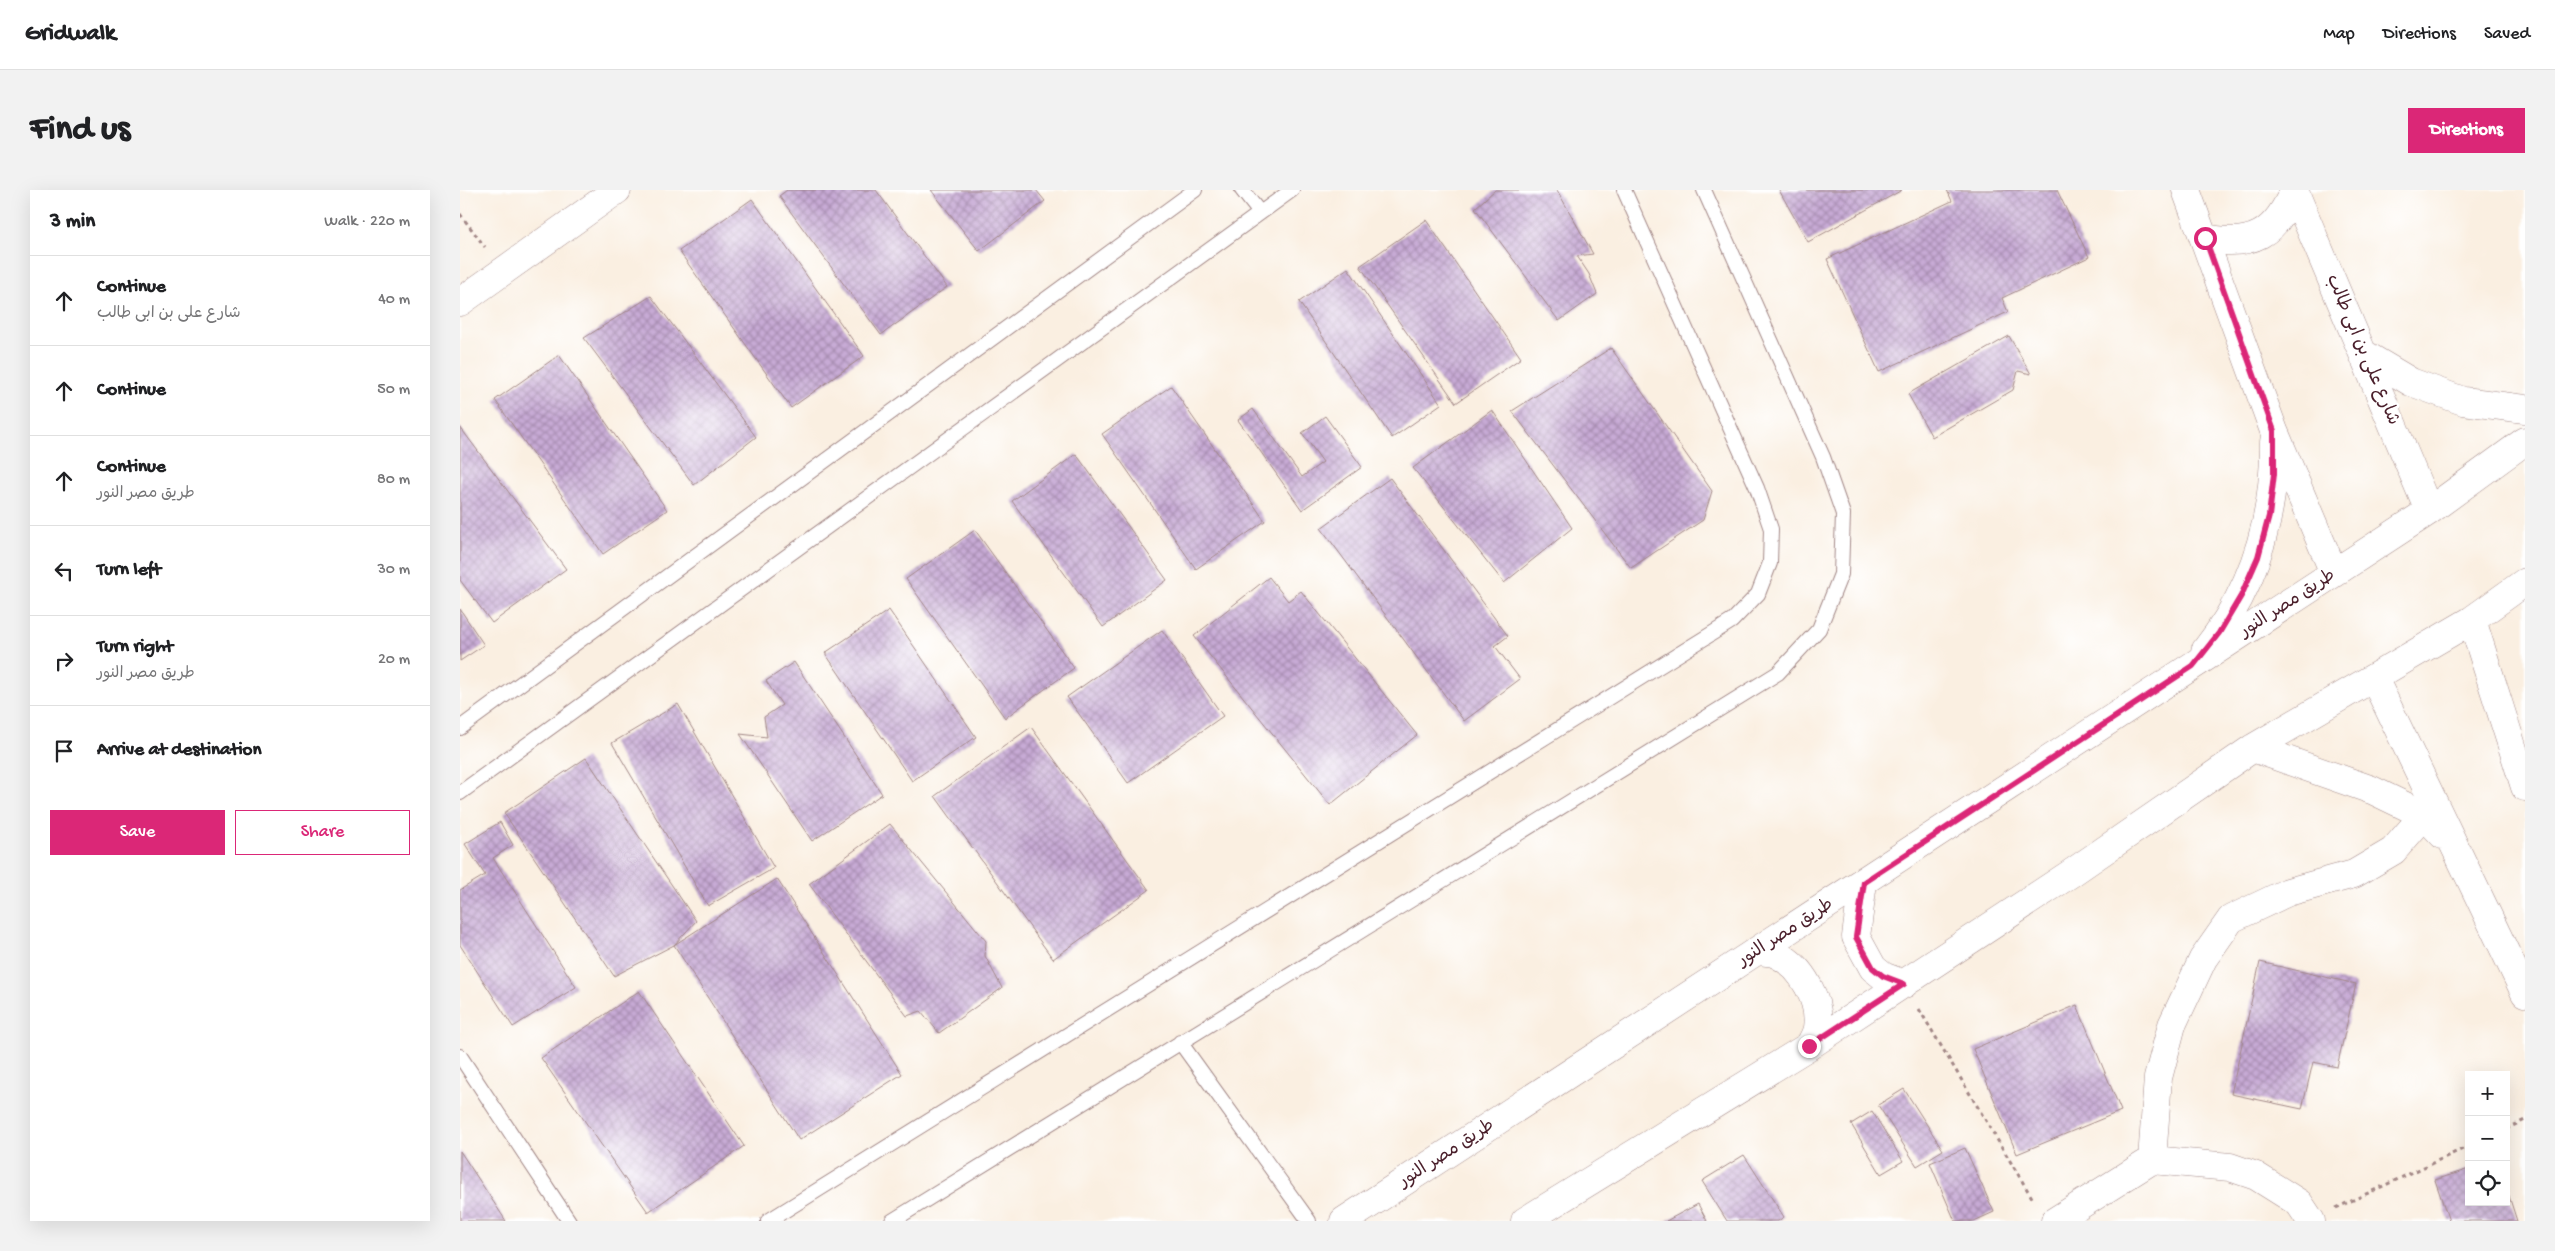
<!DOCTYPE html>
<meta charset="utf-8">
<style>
body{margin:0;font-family:"Gochi Hand","Playpen Sans Arabic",sans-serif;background:#f2f2f2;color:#202124}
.controls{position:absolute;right:15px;bottom:15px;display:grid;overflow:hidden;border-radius:0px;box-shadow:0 5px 20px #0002}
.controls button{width:45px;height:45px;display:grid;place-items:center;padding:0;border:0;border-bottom:1px solid #e0e0e0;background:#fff;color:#202124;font:25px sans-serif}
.stop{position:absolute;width:15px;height:15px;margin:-11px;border:4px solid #db2777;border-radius:50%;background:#fff}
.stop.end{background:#db2777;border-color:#fff;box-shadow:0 1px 5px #0008}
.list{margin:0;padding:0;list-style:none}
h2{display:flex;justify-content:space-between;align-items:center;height:65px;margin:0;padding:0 20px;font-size:21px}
h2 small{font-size:16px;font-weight:400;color:#757577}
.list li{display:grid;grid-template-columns:32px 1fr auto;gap:15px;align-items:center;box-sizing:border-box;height:90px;padding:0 20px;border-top:1px solid #e0e0e0}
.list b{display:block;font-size:19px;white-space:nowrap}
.list p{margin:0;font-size:16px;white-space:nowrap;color:#757577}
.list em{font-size:16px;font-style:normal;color:#757577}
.actions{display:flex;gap:10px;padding:15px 20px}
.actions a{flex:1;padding:11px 0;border:1px solid #db2777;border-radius:0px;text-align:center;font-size:18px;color:#db2777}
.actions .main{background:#db2777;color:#fff}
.icon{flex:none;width:28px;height:28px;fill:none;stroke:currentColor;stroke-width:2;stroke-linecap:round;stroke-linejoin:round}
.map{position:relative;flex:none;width:2065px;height:1031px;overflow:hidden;border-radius:0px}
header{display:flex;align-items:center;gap:30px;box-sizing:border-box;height:70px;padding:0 25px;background:#fff;border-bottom:1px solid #e0e0e0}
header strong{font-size:24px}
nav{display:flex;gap:28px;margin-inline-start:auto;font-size:18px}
.intro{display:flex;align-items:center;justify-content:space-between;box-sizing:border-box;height:120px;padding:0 30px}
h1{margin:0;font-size:35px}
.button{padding:12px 22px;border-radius:0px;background:#db2777;color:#fff;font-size:18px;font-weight:700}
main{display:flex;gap:30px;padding:0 30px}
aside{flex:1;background:#fff;border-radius:0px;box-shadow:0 5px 20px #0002}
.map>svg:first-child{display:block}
.building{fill:url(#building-cross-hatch)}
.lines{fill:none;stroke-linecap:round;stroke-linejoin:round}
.service-casing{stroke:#a28786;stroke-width:16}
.minor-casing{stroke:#a28786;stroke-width:29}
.tertiary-casing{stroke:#a28786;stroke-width:29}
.path{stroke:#a28786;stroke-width:3;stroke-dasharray:4 4;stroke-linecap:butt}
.service{stroke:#fff;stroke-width:14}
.minor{stroke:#fff;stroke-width:28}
.tertiary{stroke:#fff;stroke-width:28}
.route{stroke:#db2777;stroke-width:6}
.labels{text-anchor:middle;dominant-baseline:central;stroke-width:5;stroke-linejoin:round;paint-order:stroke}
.street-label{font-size:18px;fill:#4a1f2b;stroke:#fff}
</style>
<header>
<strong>Gridwalk</strong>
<nav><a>Map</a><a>Directions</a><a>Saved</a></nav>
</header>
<div class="intro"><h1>Find us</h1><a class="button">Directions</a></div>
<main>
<aside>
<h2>3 min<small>Walk · 220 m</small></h2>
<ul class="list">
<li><svg class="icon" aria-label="ahead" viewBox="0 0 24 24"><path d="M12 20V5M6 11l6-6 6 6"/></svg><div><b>Continue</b><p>شارع على بن ابى طالب</p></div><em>40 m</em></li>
<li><svg class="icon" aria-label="ahead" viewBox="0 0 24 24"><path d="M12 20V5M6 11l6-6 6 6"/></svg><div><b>Continue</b></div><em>50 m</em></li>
<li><svg class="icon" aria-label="ahead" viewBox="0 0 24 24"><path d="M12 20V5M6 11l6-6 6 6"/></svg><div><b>Continue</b><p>طريق مصر النور</p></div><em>80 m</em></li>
<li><svg class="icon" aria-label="left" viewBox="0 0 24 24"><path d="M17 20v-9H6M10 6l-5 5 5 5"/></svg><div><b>Turn left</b></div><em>30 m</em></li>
<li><svg class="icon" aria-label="right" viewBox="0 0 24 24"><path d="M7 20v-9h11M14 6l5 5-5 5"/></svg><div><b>Turn right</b><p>طريق مصر النور</p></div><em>20 m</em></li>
<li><svg class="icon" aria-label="arrive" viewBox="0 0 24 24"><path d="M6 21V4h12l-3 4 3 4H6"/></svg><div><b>Arrive at destination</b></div></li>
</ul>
<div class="actions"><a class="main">Save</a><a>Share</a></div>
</aside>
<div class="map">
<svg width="2065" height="1031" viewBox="0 0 2065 1031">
<defs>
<pattern id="building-cross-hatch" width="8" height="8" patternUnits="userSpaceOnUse" patternTransform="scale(1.25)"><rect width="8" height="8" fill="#c7aad5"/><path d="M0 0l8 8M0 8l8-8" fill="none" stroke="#a48aad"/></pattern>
</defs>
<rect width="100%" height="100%" fill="#fff"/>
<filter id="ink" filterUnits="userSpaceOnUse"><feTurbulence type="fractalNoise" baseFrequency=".02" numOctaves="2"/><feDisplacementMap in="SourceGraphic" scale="10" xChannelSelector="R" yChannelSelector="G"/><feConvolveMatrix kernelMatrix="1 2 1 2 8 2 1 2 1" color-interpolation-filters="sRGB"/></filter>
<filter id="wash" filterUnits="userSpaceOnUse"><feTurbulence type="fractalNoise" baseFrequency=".0096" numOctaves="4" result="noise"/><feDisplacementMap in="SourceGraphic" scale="20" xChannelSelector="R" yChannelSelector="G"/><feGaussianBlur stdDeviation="1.12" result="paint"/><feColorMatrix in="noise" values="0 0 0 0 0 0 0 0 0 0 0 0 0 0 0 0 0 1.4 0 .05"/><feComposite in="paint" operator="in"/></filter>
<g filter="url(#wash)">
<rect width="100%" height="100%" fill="#faefe1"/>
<g id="blocks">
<path class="building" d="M327,0H416L487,97L421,145L319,6Z
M471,0H576L585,11L519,61Z
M1035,0H1097L1133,64L1117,66L1129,84L1137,104L1099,131L1015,18Z
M1319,0H1442L1348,52Z
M1487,0H1597L1629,67L1542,108L1548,122L1419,182L1367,69L1492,11Z
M292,9L404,166L331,218L219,61Z
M966,30L1061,168L996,213L900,76Z
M888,78L981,214L932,248L839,112Z
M191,106L296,247L234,295L124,148Z
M1549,146L1571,184L1558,181L1553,200L1472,247L1448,204Z
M1151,158L1252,301L1243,330L1171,378L1052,221Z
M99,165L207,320L143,364L35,210Z
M711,196L805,331L736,379L642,244Z
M793,219L842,287L863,272L842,243L865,226L902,277L842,320L778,230Z
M1032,220L1112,338L1044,393L953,278Z
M0,237L106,379L32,433L0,390Z
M616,264L707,390L643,437L552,311Z
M930,288L1048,446L1035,456L1060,489L1004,531L861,338Z
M515,340L614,478L545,528L446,389Z
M809,387L828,411L841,401L957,545L870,615L734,446Z
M0,419L24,455L0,471Z
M429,420L516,547L452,591L365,463Z
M702,440L763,526L668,593L607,507Z
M334,472L422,604L352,651L280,544L307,547L304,527L322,515L306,491Z
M218,514L314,678L248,716L152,553Z
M571,537L689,700L593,769L475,606Z
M126,568L236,731L214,755L317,689L442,884L339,950L214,755L154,786L44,623Z
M40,632L53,655L33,668L116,797L53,837L0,755V700L25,685L5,654Z
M430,634L526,751L525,766L542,798L479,843L461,821L447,826L349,694Z
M1800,772L1896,794L1877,877L1853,872L1842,919L1771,904Z
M179,801L284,956L188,1022L81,868Z
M1617,815L1661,921L1557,964L1513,859Z
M1444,899L1483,960L1457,976L1418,915Z
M1412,921L1443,971L1421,984L1391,934Z
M1505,958L1534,1022L1514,1031H1495L1470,973Z
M0,961L46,1031H0Z
M1284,965L1324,1027L1318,1031H1267L1242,991Z
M2009,979V1012H2046L2047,1000L2057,1031H1989L1975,990Z
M1238,1014L1247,1031H1206Z"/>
</g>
</g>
<g filter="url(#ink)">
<use href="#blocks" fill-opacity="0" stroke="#a28786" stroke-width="1"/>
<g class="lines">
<g class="service-casing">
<path id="service" d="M782,0L800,23
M0,538L735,0
M0,603L832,0
M720,852L849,1031
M0,866L109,1031
M308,1031L1272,431L1298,404L1310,373L1311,339L1297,298L1164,0
M432,1031L1318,483L1359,439L1381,384L1383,324L1363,267L1244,0"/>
</g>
<g class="minor-casing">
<path id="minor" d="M0,112L157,0
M1692,970L1698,888L1712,835L1743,769L1771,729L1828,702L1894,684L1933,661L1964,625
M1595,1031L1692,970L1770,977L1796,986L1839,1013L1851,1031"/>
</g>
<g class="tertiary-casing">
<path id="tertiary" d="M1726,0L1814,241L1874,383
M1834,0L1969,321
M1745,48C1792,58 1816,44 1834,0
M1904,164L1951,192L2003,211L2065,219
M2012,430L2065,597
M1745,461C1793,400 1815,329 1814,252
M1914,488L2065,803
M1793,558L1912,600L1964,625L1983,645
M1403,692L1396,747L1413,778L1423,786L1444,794
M1298,761C1304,762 1313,762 1318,765C1342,777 1361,811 1357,838C1356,844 1352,851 1349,856
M884,1031L1969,321L2065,251
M1065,1031L1349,856L1610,684L1793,558L2012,430L2065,392"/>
</g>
<path class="path" d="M0,24L25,57
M1459,819L1574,1011
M2046,939L2065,930
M1876,1018L2009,956"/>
<use href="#service" class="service"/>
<use href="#minor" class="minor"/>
<use href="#tertiary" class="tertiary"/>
</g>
</g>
<g class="lines" filter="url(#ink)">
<path class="route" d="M1349,856L1444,794L1423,786L1413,778L1396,747L1404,692L1733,476L1759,443L1781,406L1798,367L1809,326L1814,284V241L1745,48"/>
</g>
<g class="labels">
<g class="street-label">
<text transform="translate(1902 160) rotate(67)">شارع على بن ابى طالب</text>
<text transform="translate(1828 414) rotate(-33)">طريق مصر النور</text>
<text transform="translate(1326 743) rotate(-33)">طريق مصر النور</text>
<text transform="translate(987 964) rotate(-33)">طريق مصر النور</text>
</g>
</g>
</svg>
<div class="controls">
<button>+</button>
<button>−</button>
<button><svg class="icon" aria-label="locate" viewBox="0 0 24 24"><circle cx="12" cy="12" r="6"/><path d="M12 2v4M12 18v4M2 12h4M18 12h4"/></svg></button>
</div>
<div class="stop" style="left:1745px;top:48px"></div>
<div class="stop end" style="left:1349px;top:856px"></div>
</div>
</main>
